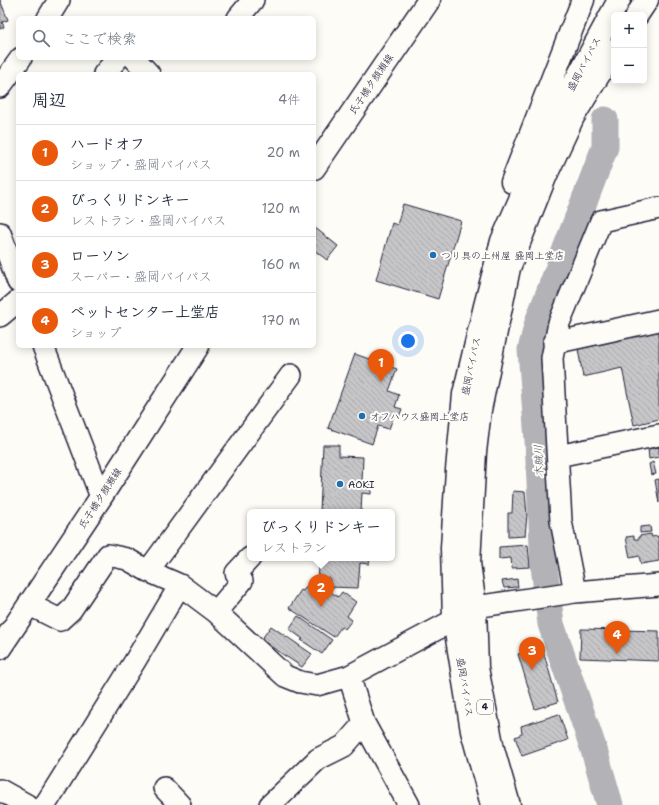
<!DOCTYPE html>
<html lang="ja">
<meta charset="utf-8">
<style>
body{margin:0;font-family:"Shantell Sans","Klee One",sans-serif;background:#f2f2f3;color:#1f2937}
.controls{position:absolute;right:12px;top:12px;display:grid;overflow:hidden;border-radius:6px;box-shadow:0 2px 10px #0003}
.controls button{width:36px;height:36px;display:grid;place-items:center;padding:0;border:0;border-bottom:1px solid #e0e1e3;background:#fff;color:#1f2937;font:20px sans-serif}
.you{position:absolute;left:408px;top:341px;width:14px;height:14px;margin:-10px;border:3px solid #fff;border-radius:50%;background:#1a73e8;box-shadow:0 0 0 6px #1a73e833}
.badge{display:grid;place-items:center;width:26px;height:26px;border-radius:50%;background:#ea580c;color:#fff;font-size:13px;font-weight:700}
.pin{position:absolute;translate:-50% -33px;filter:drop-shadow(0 1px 2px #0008)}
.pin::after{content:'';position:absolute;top:21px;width:14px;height:12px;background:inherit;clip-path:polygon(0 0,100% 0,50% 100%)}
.popup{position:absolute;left:247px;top:509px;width:148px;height:52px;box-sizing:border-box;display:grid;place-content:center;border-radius:6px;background:#fff;filter:drop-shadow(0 1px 3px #0005);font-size:13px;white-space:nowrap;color:#747a83}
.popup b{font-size:15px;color:#1f2937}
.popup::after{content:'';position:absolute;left:50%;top:100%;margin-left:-8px;border:8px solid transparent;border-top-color:#fff}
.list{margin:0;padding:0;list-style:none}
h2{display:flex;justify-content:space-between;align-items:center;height:52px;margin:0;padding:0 16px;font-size:17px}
h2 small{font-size:13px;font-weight:400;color:#747a83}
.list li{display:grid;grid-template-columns:26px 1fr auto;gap:12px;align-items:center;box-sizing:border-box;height:56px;padding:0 16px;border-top:1px solid #e0e1e3}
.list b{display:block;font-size:15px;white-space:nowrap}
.list p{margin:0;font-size:13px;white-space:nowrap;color:#747a83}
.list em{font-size:13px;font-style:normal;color:#747a83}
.icon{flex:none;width:22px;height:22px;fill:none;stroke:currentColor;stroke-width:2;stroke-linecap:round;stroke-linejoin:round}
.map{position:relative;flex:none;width:659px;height:805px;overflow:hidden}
.search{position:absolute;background:#fff;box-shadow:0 2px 10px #0003;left:16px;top:16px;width:300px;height:44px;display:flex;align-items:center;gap:10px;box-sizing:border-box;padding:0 14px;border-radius:6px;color:#747a83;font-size:15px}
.panel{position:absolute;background:#fff;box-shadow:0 2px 10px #0003;left:16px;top:72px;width:300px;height:276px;border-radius:6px}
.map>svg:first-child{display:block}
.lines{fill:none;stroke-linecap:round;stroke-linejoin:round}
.river{stroke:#b2b2b7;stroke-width:27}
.building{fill:url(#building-back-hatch);stroke:#22223b}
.minor-casing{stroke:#22223b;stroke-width:24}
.major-casing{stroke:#22223b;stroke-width:25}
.highway-casing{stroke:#22223b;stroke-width:25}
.minor{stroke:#fdfcf7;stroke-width:21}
.major{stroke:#fdfcf7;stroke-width:22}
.highway{stroke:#fdfcf7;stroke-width:22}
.poi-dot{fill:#1f6fb2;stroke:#fdfcf7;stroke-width:1.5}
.labels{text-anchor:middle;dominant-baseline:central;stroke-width:4;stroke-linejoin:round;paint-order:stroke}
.shield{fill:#fdfcf7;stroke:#646373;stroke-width:1}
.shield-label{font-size:9px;font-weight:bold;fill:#22223b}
.street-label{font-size:10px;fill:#22223b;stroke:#fdfcf7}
.poi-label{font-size:10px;fill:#22223b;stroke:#fdfcf7;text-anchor:start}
.water-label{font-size:11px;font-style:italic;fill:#545466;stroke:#fdfcf7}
</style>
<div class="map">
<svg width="659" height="805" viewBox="0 0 659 805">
<defs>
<pattern id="building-back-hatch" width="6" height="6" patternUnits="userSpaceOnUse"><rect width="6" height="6" fill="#c6c6c8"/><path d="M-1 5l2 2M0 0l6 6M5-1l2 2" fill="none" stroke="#aaaaad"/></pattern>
</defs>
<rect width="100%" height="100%" fill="#fdfcf7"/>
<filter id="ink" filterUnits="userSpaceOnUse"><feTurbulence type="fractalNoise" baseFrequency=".025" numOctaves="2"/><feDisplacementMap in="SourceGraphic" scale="8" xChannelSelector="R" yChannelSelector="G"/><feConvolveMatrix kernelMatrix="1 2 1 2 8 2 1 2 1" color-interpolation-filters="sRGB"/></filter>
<g filter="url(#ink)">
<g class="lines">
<path class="river" d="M605,120V147L538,322L531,350L538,440L544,566L551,624L594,750L610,805"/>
</g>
<path class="building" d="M0,0L8,20L2,22L4,27L0,29Z
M403,204L461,221L438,299L376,280L392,223L397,225Z
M314,227L338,246L327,260L314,250Z
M659,331V419L634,425L622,368L583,377L578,349Z
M355,354L397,369L389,391L399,395L395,407L402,409L399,417L394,415L389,429L378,426L372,444L328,428Z
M323,445H339V456L363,457L362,482L371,483V494L362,493L361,512H320Z
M659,447V457L649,459L648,449Z
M653,462L656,474L651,475L649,464Z
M659,479V503L655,480Z
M513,491L525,492L527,515L525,536L508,537V513H512Z
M650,526L651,532L640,533V527Z
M651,534L652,537L658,536L659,544V561L641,564L639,556L630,558L626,537L634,536V539H639V536Z
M528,545L530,567L512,568L511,558L499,559V547Z
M320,558H370L369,564L360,563L358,588L329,587L330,578H318Z
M312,579L338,597L342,592L356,602L347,616L352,620L345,629L341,627L334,637L289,608L301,590L303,591Z
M517,579L518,587L504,588L502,581Z
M298,616L332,640L322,654L301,640L303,639L289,629Z
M271,626L312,654L302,667L261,640Z
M581,629L659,631V661L580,658Z
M542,647L558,702L535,709L518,654Z
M559,714L568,740L522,756L515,737L522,734L521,726Z"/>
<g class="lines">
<g class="minor-casing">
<path id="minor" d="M48,18L59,0
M238,18L253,0
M134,58L149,74
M104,74L118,58
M0,87L21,58
M0,233L18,282
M0,316L18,301
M554,343L659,320
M43,346L101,497
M558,456L659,435
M148,571L291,375
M575,592L561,521L552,358L559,323L601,221L659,208
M30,605L60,620L71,610L108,555L127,559L148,571L180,585L216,612L285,676L300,682L317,685L349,676L454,620L475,607L575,592L659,585
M216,612L242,581L236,573L250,558
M349,676L364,723L409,805
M164,788L180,805
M0,790L27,805
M45,805L135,661L180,585
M270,805L318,759L344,746L364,723"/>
</g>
<g class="major-casing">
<path id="major" d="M314,168L429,0
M0,648L101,497L198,346"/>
</g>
<g class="highway-casing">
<path id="highway" d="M637,15L647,0
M512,182L583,0
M492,805L472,731L454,620L452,548L457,470L464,394L485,306L502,241L555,119L619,0
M509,805L493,749L477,668L475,607L469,563L475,452L480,410L509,268L546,175L573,117L614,50"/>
</g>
<use href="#minor" class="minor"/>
<use href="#major" class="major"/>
<use href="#highway" class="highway"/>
</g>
</g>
<g class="poi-dot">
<circle cx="433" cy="255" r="4"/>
<circle cx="362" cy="416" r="4"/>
<circle cx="340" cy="484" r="4"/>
</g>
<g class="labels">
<rect class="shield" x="477" y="700" width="16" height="14" rx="3"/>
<g class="shield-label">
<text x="485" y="707">4</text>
</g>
<g class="street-label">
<text transform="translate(584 64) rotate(-62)">盛岡バイパス</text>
<text transform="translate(371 84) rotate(-56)">氏子橋夕顔瀬線</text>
<text transform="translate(471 366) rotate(-78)">盛岡バイパス</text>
<text transform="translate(100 498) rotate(-57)">氏子橋夕顔瀬線</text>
<text transform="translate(465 687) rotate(81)">盛岡バイパス</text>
</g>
<g class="poi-label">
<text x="441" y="255">つり具の上州屋 盛岡上堂店</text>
<text x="370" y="416">オフハウス盛岡上堂店</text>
<text x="348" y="484">AOKI</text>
</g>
<g class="water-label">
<text transform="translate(539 461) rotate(-92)">木賊川</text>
</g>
</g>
</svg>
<div class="controls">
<button>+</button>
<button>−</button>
</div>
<div class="you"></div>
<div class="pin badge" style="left:381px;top:382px">1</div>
<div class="pin badge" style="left:321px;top:607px">2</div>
<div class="popup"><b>びっくりドンキー</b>レストラン</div>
<div class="pin badge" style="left:532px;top:670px">3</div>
<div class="pin badge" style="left:617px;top:654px">4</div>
<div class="search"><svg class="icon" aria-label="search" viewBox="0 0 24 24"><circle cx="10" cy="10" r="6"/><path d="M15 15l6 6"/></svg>ここで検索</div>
<section class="panel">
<h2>周辺<small>4件</small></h2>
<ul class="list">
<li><span class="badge">1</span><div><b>ハードオフ</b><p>ショップ · 盛岡バイパス</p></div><em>20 m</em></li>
<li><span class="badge">2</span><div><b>びっくりドンキー</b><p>レストラン · 盛岡バイパス</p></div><em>120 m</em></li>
<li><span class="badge">3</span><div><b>ローソン</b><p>スーパー · 盛岡バイパス</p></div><em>160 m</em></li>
<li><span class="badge">4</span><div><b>ペットセンター上堂店</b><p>ショップ</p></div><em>170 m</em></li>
</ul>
</section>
</div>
